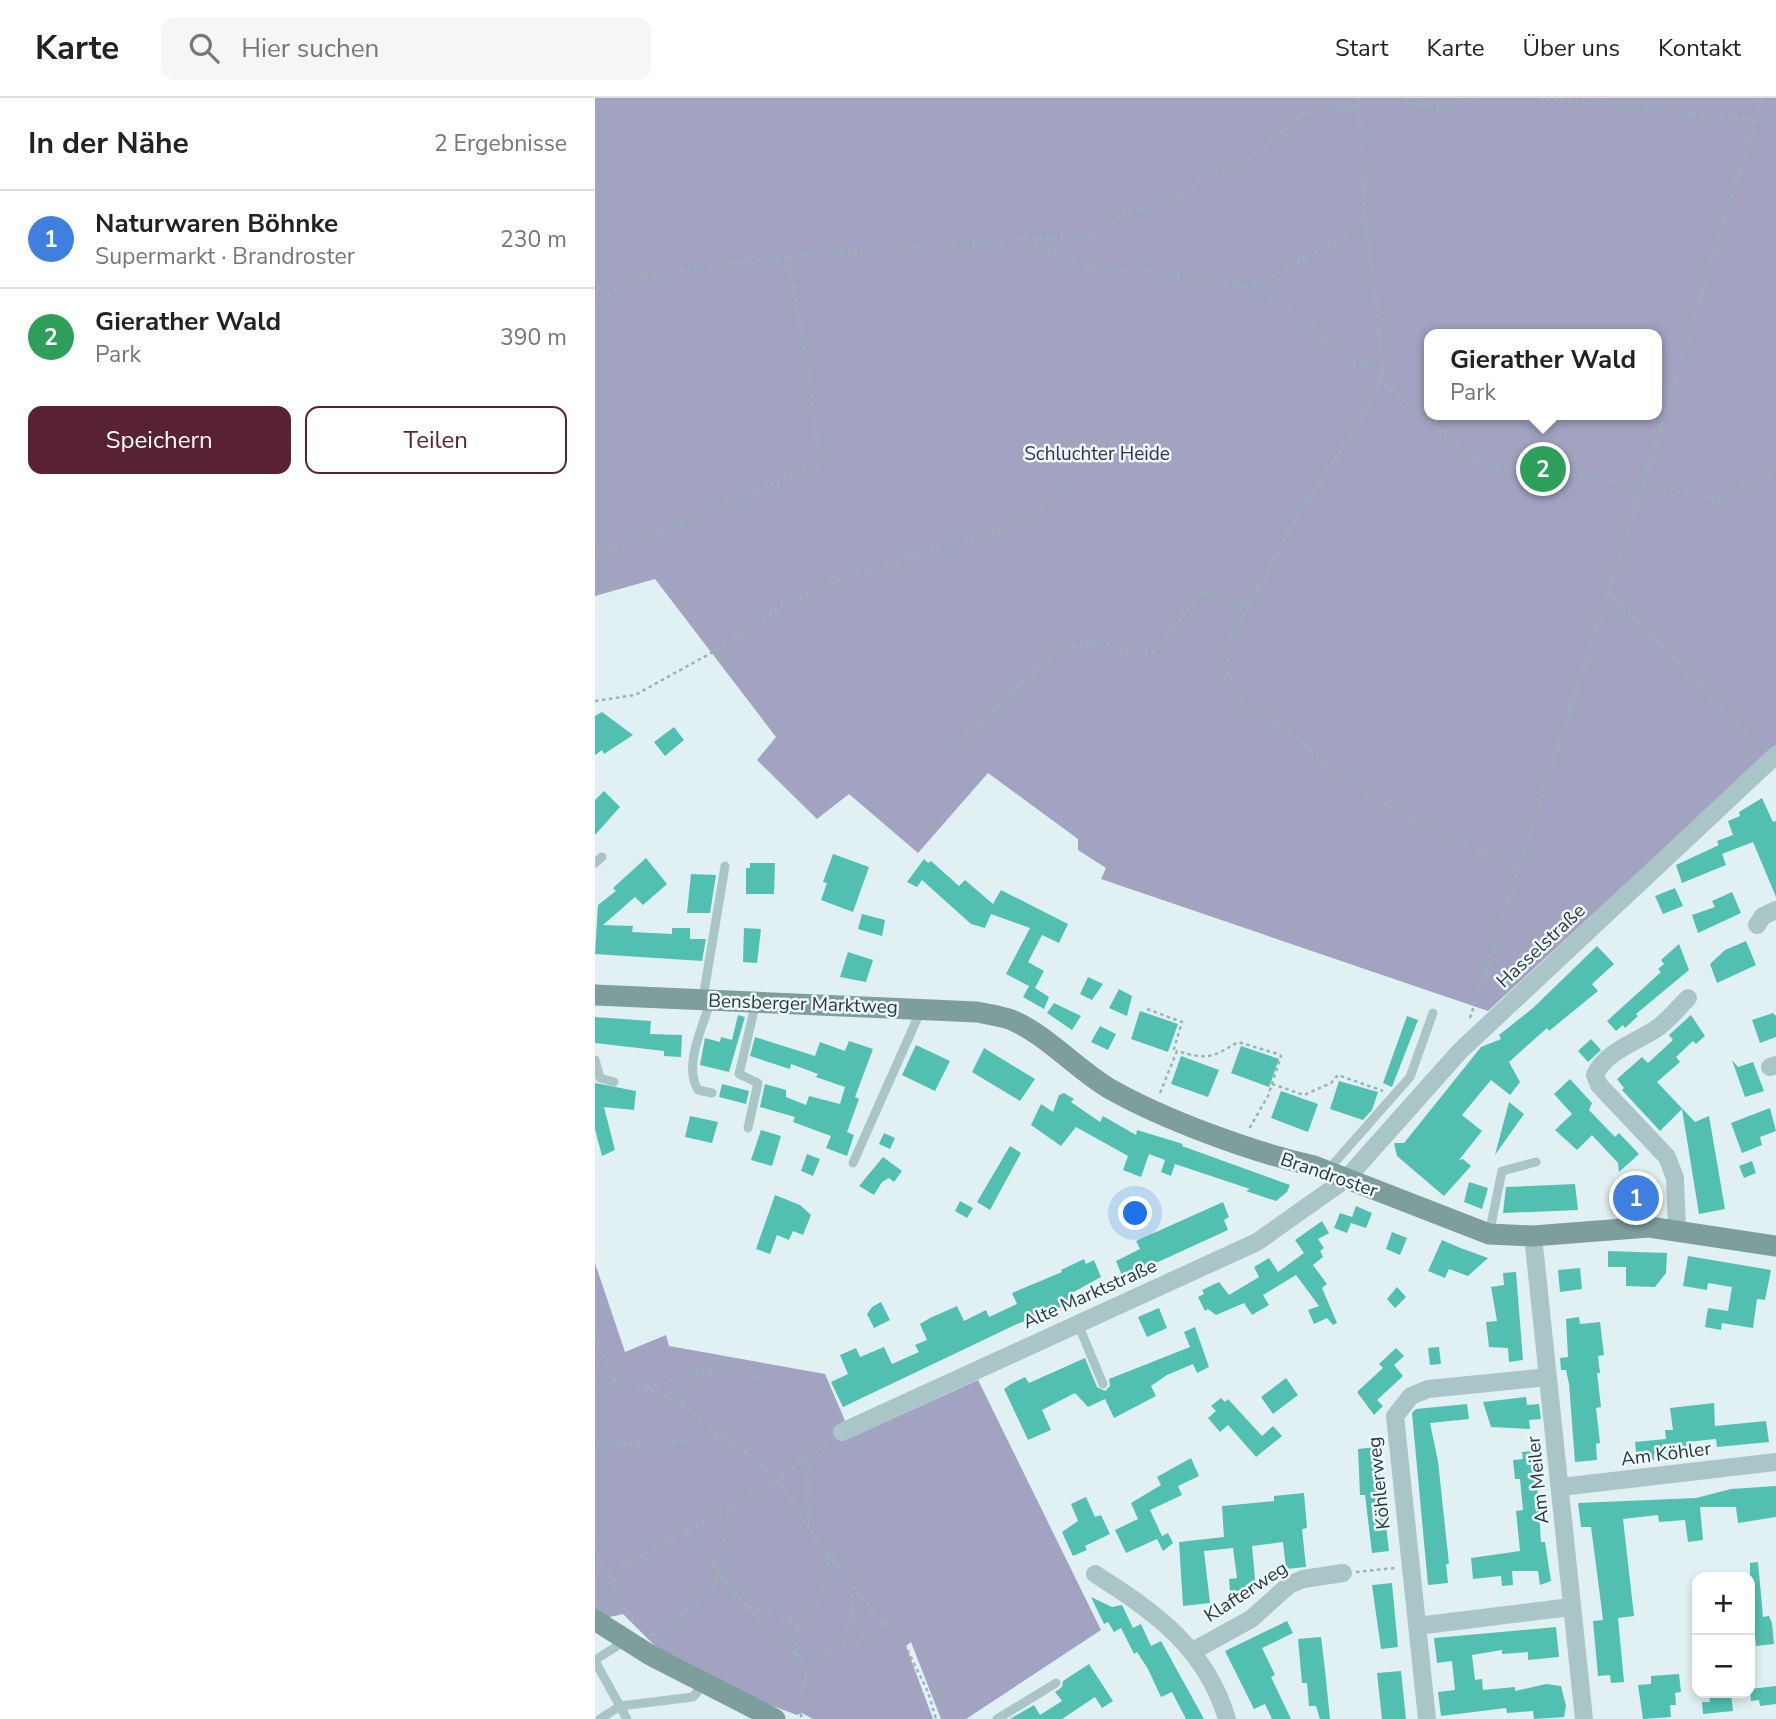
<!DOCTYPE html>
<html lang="de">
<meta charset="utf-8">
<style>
body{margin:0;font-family:"Nunito Sans",sans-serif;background:#f6f6f6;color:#222}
.controls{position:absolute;right:21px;bottom:21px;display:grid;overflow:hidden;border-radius:14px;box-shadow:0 4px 10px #0003}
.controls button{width:63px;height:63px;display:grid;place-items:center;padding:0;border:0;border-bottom:2px solid #e0e0e0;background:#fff;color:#222;font:35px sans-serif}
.you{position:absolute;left:541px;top:1116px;width:24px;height:24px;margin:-18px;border:5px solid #fff;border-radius:50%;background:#1a73e8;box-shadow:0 0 0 10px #1a73e833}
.badge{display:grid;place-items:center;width:46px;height:46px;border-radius:50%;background:#592233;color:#fff;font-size:23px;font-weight:700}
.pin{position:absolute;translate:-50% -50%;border:4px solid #fff;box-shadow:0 2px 7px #0006}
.popup{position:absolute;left:829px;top:231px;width:238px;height:91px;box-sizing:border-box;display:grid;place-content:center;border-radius:14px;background:#fff;filter:drop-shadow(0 2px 5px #0005);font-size:23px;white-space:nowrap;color:#767676}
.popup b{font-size:26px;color:#222}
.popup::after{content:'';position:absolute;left:50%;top:100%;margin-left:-14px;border:14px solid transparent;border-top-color:#fff}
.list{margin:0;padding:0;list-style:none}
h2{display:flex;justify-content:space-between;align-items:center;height:91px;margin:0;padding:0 28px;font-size:30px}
h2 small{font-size:23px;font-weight:400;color:#767676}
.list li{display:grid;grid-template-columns:46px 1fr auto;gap:21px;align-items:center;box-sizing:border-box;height:98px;padding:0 28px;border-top:2px solid #e0e0e0}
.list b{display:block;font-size:26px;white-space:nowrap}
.list p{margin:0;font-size:23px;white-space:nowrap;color:#767676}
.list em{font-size:23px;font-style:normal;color:#767676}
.actions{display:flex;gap:14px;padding:21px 28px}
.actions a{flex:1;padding:16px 0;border:2px solid #592233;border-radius:14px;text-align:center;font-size:24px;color:#592233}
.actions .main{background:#592233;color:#fff}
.icon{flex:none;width:38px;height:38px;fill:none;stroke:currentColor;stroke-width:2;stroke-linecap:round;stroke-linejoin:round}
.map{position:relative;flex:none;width:1181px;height:1621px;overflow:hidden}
header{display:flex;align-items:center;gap:42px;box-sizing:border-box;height:98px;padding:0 35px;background:#fff;border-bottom:2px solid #e0e0e0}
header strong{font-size:33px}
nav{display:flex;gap:38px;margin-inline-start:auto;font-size:24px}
.search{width:490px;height:63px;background:#f6f6f6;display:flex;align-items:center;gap:18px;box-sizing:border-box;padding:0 24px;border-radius:14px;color:#767676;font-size:26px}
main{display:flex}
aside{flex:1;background:#fff}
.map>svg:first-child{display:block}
.green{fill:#a1a3c1;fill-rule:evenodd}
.building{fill:#52c0b1}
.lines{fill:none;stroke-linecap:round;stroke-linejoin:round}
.path{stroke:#97b4b6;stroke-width:2.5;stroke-dasharray:3.5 3.5;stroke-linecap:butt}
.lane{stroke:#aac5c7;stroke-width:9}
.street{stroke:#aac5c7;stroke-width:18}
.secondary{stroke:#7e9e9d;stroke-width:21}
.labels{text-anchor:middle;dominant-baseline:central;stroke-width:5;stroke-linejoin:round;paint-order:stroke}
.park-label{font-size:19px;fill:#303156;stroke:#edf8fa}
.street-label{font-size:19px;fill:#2b3938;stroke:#edf8fa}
</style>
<header>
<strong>Karte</strong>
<div class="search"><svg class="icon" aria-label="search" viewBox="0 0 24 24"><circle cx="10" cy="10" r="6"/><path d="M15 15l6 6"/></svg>Hier suchen</div>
<nav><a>Start</a><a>Karte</a><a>Über uns</a><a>Kontakt</a></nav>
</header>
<main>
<aside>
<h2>In der Nähe<small>2 Ergebnisse</small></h2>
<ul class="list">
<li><span class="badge" style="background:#3f7fe0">1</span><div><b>Naturwaren Böhnke</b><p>Supermarkt · Brandroster</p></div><em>230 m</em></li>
<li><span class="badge" style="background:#2e9e5b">2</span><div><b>Gierather Wald</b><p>Park</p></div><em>390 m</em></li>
</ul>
<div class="actions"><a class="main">Speichern</a><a>Teilen</a></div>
</aside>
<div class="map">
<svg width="1181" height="1621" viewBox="0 0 1181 1621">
<rect width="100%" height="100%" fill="#e1f0f2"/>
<path class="green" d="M0,0H1181V647L893,913L506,781L511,770L483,752V741L393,675L323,755L254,696L222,721L162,662L181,639L60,481L0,498ZM834,236H1062V317H834Z
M0,1165L30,1254L71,1237L74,1248L230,1276L257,1339L383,1282L506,1532L371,1621H346L316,1544L311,1548L338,1621H218L207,1615L202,1617L146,1596L65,1553L28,1516L10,1520L0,1513Z"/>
<path class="building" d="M7,614L38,637L9,656L7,652L0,657V618Z
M79,629L89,642L70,658L59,644Z
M9,693L25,709L0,737V702Z
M1167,700L1178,724L1181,723V799L1158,744L1127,756L1122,743L1138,737L1133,723L1145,718L1144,714Z
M1124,747L1131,767L1087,785L1081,767Z
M238,756L274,769L258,814L226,802L232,785L228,784Z
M51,760L72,786L48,807L40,799L8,827L38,828L37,834L77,836V830H95V841H111L107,863L0,856L3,807L21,793L18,790Z
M329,761L333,765L336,763L364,788L370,782L398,806L406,792L473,826L464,845L447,837L433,864L449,873L440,890L454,899L449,911L428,899L434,888L411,876L435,830L396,816L390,830L376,826L327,782L322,789L312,784Z
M155,765H180L179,796H151V770H155Z
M96,776L121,777L115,815H92Z
M1080,790L1088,808L1068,816L1060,798Z
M1137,794L1146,815L1103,835L1097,817L1120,809L1117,803Z
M267,816L290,822L287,838L263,831Z
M149,830L166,831L162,865L148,864Z
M1151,843L1161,867L1122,885L1115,866L1130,852Z
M1084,846L1094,872L1041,916L1043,918L1030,930L1028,927L1021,933L1012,923L1066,874L1063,871L1069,866L1066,862Z
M1002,848L1019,866L997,886L1003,893L954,933L952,930L914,964L925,984L915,997L896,982L867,1017L887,1033L864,1062L868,1061L876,1068L849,1098L802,1058L799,1045H809L886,949L906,941L904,937L938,910Z
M253,854L278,862L271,884L245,879Z
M493,879L508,886L497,902L485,896Z
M524,891L537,898L532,918L514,910Z
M459,905L486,918L477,932L452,915Z
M545,913L583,926L573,954L536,941Z
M1178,915L1181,918V939L1165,945L1157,922Z
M143,917L150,919L134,974L105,967L110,940L125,944L126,939L137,942Z
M1096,917L1110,938L1101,946L1098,943L1081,959L1085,964L1062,984L1100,1024L1114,1018L1130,1111L1104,1116L1087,1011L1065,1033L1027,992L1029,990L1022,981L1047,959L1053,965L1078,942L1074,937Z
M812,918L823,922L797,989L788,985Z
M0,919L56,923L55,936L87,937L86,959L69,958V953L0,945Z
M505,928L521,936L513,952L496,944Z
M160,939L220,958L225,944L250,953L254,943L278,951L260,999L264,1001L252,1034L259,1037L252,1058L231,1050L236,1038L198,1024L200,1019L165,1009L170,986L191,992V999L211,1007L214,998L245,1006L250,989L221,979L223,976L196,966L195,971L155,958Z
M996,941L1006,952L993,964L983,953Z
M321,947L355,963L340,993L307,977Z
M646,948L684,961L674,989L636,975Z
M389,950L440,981L425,1003L377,974Z
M586,958L624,972L613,999L576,986Z
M1137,962L1143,969L1158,964L1169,993L1150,999Z
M975,981L997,1005L994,1012L1020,1039L1024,1035L1044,1056L1024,1074L1023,1065L997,1037L982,1052L960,1032L977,1016L959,996Z
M744,983L783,994L777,1012L768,1022L735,1011Z
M0,985L41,993L39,1012L9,1009L20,1052L7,1058L0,1031Z
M127,986L154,993L151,1006L124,999Z
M686,993L723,1006L713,1034L676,1020Z
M469,995L479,1001L476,1004L505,1024L508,1018L541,1037L542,1032L588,1046L587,1048L695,1087L692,1094L681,1103L651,1093L655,1091L580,1066L576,1078L566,1074L570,1062L554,1056L546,1079L528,1072L533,1058L481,1029L466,1048L436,1027L446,1006L458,1014L464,997Z
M914,1004L929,1016L900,1057Z
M1175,1010L1181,1033L1165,1039L1167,1047L1147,1055L1136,1025Z
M95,1018L123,1024L117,1045L90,1039Z
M166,1032L186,1038L177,1068L156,1062Z
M289,1035L300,1040L295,1051L284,1046Z
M415,1048L426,1055L395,1112L382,1104Z
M212,1056L225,1061L218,1078L206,1073Z
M288,1059L307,1073L299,1084L294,1080L287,1084L279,1097L264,1088Z
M1157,1063L1161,1075L1149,1080L1144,1068Z
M1045,1077V1082L1063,1083V1107H1039V1102H1024L1025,1080Z
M874,1084L893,1090L887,1111L869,1104Z
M980,1086L983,1112L908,1115L911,1089Z
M180,1097L205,1107L216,1117L208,1137L198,1133L194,1142L182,1137L175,1156L161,1151Z
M365,1103L378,1110L372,1120L360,1113Z
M628,1104L634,1119L629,1122L633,1132L528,1180L521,1163L545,1151L541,1143Z
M761,1108L777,1115L771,1130L756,1125L752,1135L739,1130L745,1115L757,1119Z
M727,1123L734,1135L723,1141L729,1150L725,1153L728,1159L718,1167L732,1186L727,1190L742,1225L738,1227L732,1220L719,1226L713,1212L724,1208L701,1177L668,1197L674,1207L657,1217L649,1205L621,1217L613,1211L610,1213L603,1199L609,1196L607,1192L624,1184L634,1197L664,1179L659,1169L674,1160L683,1174L709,1155L700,1142Z
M797,1134L812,1140L805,1157L791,1151Z
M847,1142L863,1149L893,1160L873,1178L854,1171L850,1180L833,1173Z
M1013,1153L1072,1155L1071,1175L1060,1189L1031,1188V1169H1013Z
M1093,1158L1176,1172L1170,1202L1162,1201L1158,1230L1127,1225L1126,1232L1110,1229L1113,1210L1133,1213L1137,1189L1113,1185L1112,1192L1088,1188Z
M489,1161L491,1166L499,1162L506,1179L477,1195L480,1202L476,1205L422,1226L248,1309L236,1284L253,1276L245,1257L261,1250L265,1259L289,1249L297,1266L324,1254L320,1247L332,1242L325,1226L335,1220L362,1208L369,1223L391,1212L394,1219L422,1206L417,1195L467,1174L466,1172Z
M985,1170L987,1191L965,1194L963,1172Z
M921,1174L928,1262L914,1264L913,1250L894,1249L891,1224L902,1223L896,1189L909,1187L908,1175Z
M802,1189L811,1199L800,1210L792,1201Z
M286,1204L295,1222L279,1230L272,1216L277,1209Z
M564,1210L572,1230L552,1239L543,1219Z
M984,1219L985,1226L1005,1224L1009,1257L1003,1258L1005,1275H1002L1006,1309L1001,1310L1005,1345L1001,1346L1002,1362L980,1364L974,1286L971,1272H966L965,1260L973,1259L971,1221Z
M600,1229L614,1269L602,1275L598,1266L572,1277L556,1288L561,1298L519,1320L510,1301L493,1309L480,1295L447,1312L456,1332L433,1342L409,1291L416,1286L430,1279L434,1285L490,1260L502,1289L510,1293L515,1288L514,1281L595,1249L589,1234Z
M844,1249L846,1266L835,1267L833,1250Z
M801,1250L809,1258L799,1267L808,1278L782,1302L788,1308L779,1317L762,1294L788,1270L784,1266Z
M691,1280L703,1297L678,1316L666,1299Z
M931,1299L932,1307L944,1306L946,1321L934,1322L935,1331L896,1329L888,1304Z
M626,1300L630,1304L633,1301L667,1338L678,1328L687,1338L661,1359L633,1327L625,1334L613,1320L621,1313L616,1308Z
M1119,1305L1120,1328L1171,1323L1174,1344L1122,1349L1121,1341L1091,1344L1092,1352L1059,1356V1362L1042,1364L1040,1344L1071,1341L1070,1332H1078L1075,1310Z
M872,1306L874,1321L835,1325L843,1363L854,1466H851L853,1485L833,1487L817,1315L821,1311Z
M782,1349L794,1453L777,1455L770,1397H765L763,1351Z
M940,1353L946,1444H950L956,1483L945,1487L943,1473H917L918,1487L907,1488L906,1478L878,1481L876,1460L925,1453L921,1413L928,1412L925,1381H920L918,1362L928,1361L927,1354Z
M596,1360L604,1378L583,1388L587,1397L555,1412L567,1438L573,1435L578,1445L568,1453L562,1441L531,1455L520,1432L543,1421L536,1405L566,1387L562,1379Z
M1181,1388V1419L1143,1425L1141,1409H1105L1108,1442L1093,1444L1090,1422L1064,1424L1063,1417L1028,1421L1039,1518L1023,1520L1029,1584L1016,1585L1015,1577L1003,1578L998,1523L1008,1522L1004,1490L996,1429H986L983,1405L1101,1400L1136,1391Z
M709,1395L712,1430L707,1431L711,1469L691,1471L688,1444L657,1448L661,1491L635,1494L634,1481L642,1480L638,1450L609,1453L615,1505L588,1508L584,1444L629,1439L627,1408L679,1403V1398Z
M491,1399L500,1419L506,1417L515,1436L490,1448L492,1452L478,1458L467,1434L483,1423L476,1406Z
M1163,1464L1168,1519L1174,1518L1177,1525L1179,1546L1161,1548L1159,1530L1155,1531V1465Z
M797,1485L803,1549L786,1551L777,1487Z
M496,1499L517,1509L527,1507L538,1530L546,1526L556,1548L566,1543L609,1621H591L577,1594L566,1599L553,1571L542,1554L539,1556L526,1530L519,1534L513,1524L509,1526Z
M692,1523L698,1535L667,1550L680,1577L676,1579L696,1621H677L670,1606L659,1611L630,1553Z
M961,1529L964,1559L933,1562V1554L907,1556V1552L877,1557L880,1582L887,1581L888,1592L920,1589V1593L951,1586L966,1588L971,1608L969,1619L939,1621L938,1613L912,1615L911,1610L846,1618L843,1594L860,1592L857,1563L842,1565L839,1540Z
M726,1539L730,1572L735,1621H725L721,1608H714L712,1585H707L703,1541Z
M494,1566L518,1603L507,1610L500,1599L467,1621H415L439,1607L445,1617L467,1603L460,1594L467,1589L468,1583Z
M806,1573L811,1621H787L782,1575Z
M1084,1576L1086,1594L1080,1595L1081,1607H1075L1076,1619L1048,1621L1043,1587L1056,1586V1578Z
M1181,1588V1606L1165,1608L1164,1602L1156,1603L1155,1591Z
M1136,1595L1138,1613L1108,1616L1107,1604H1115L1114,1598Z"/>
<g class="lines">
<path class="path" d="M763,0L770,117L783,216L787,277L760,331L703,416L636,542L631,571L649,609L690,629L747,680L811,718L922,769
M809,0L812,5C838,9 859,11 884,0
M945,0L1181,24
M430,140L483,142L502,135L530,114L579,105L609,78L649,65L709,16L763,7
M659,190L722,153L744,144L770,117
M0,202L43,179L193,158L427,141L480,164L513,172L582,176L659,190L715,227L754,263L787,271
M785,282L882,365L1048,387L1125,402L1181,371
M0,457L55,438L224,366L216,292L193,158
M1013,493L1164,649
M0,603L40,597L136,544L184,510L243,482L377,440L413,433L471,392
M361,647L463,551L509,544L542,559L561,553L607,494L655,509
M898,845L925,855L932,871
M552,911L587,924L579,951L582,953
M875,920L1048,387L1167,0
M677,986L709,997L736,985L743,977L788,993
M565,995L582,953C613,962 616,960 643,944L683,956L686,958L673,998L654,1031
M0,1236L15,1270L24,1278L86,1305L126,1338
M53,1290C102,1270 115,1271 167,1280
M0,1294L26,1278
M86,1305L118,1271L124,1258
M0,1344L49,1347L128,1339L155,1357L182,1382L214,1431L284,1521L309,1545L333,1594L341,1621
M213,1361L214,1431
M91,1434L151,1508L204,1524L226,1501L234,1457
M0,1452L40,1526
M761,1474L800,1470
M15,1476L182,1382L234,1344
M152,1510L201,1557L199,1539L204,1524
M56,1537L67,1533L119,1488L124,1476L134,1409
M247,1549L269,1540L306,1514
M201,1557L220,1556L247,1549L258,1512L256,1486
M201,1557L212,1573L207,1590L206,1621"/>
<path class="lane" d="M0,765L7,759
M108,900L130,768
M115,904C108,929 88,967 103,992L117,995
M0,962L5,980L19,984
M153,1030L163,985L144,976L161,904
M258,1065L326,912
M733,1072L815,979L838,915
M894,1136L907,1073L941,1064
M483,1226L508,1286
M0,1562L30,1543
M0,1563L32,1621
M5,1621L25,1608L98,1599L110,1585
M402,1621L461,1585"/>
<path class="street" d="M1162,827L1168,818L1181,812
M1175,969L1181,967
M1082,1132L1080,1080L1072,1059L1004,987L1000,977C1010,954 1041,944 1061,931C1073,923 1083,910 1093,900
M938,1138L989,1621
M247,1334L662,1144L751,1081L865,953L1181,657
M966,1389L1181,1364
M500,1476C560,1514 611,1550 632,1621
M822,1528L976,1509
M598,1553L656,1521L694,1487L708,1481L748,1475
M832,1621L800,1318L816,1298L833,1291L953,1279"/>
<path class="secondary" d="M0,897L382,914C393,916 404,918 414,921C449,934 481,971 515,991C570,1022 657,1054 719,1068L894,1136L938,1138L1054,1129L1181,1148
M0,1522L55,1557L180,1621"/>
</g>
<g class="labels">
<g class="park-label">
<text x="502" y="356">Schluchter Heide</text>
</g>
<g class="street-label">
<text transform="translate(946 848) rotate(-43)">Hasselstraße</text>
<text transform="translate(208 906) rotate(2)">Bensberger Marktweg</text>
<text transform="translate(734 1077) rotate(19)">Brandroster</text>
<text transform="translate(495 1196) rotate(-24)">Alte Marktstraße</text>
<text transform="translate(1071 1356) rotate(-7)">Am Köhler</text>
<text transform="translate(943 1382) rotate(-96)">Am Meiler</text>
<text transform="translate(784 1385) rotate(-96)">Köhlerweg</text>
<text transform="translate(651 1494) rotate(-33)">Klafterweg</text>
</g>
</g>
</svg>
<div class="controls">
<button>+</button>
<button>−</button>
</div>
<div class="you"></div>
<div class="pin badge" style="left:1041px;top:1100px;background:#3f7fe0">1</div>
<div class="pin badge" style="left:948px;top:371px;background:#2e9e5b">2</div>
<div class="popup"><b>Gierather Wald</b>Park</div>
</div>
</main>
